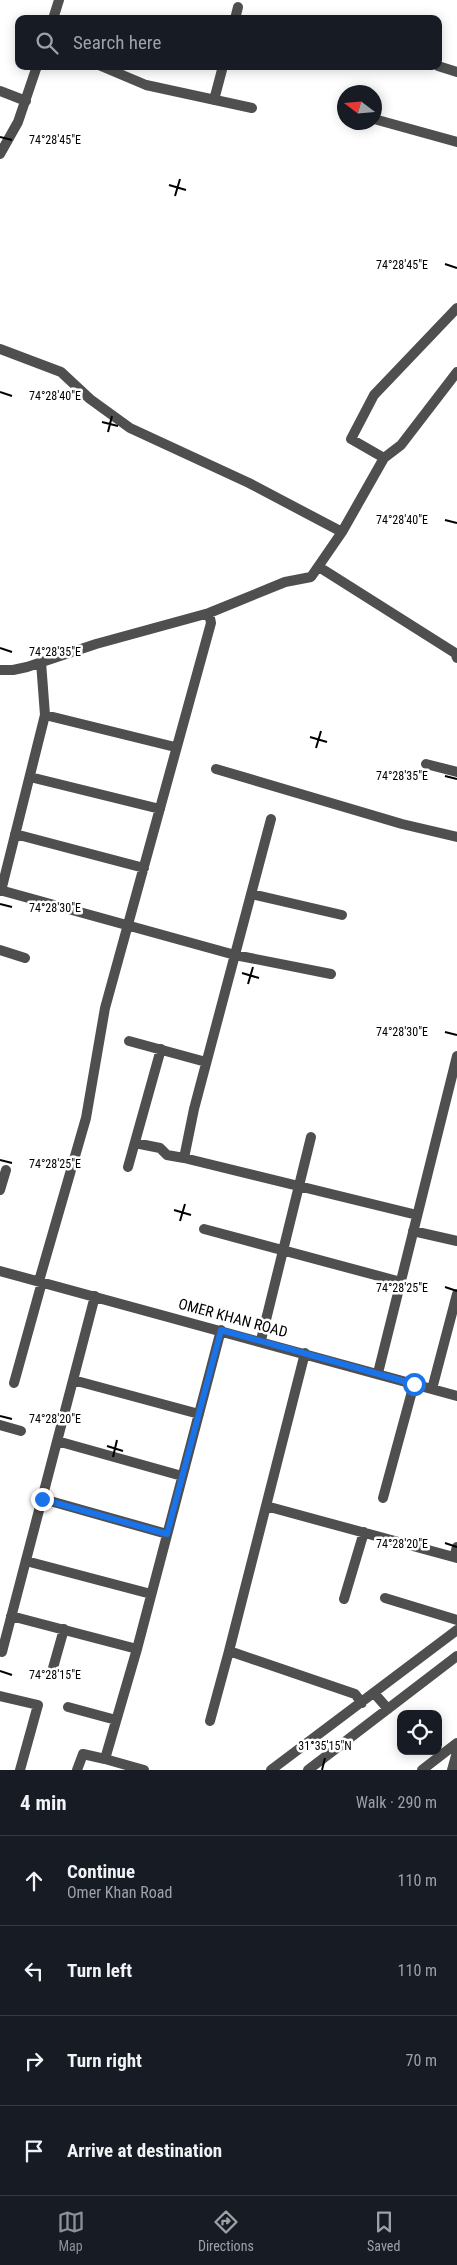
<!DOCTYPE html>
<meta charset="utf-8">
<style>
body{margin:0;font-family:"Roboto Condensed",sans-serif;background:#20242c;color:#f1f3f6}
.controls{position:absolute;right:15px;bottom:15px;display:grid;overflow:hidden;border-radius:10px;box-shadow:0 2px 12px #0003}
.controls button{width:45px;height:45px;display:grid;place-items:center;padding:0;border:0;border-bottom:1px solid #363941;background:#171b24;color:#f1f3f6;font:25px sans-serif}
.compass{position:absolute;left:337px;top:85px;width:45px;height:45px;border-radius:50%;background:#171b24;box-shadow:0 2px 12px #0003;rotate:286deg}
.stop{position:absolute;width:15px;height:15px;margin:-11px;border:4px solid #1a73e8;border-radius:50%;background:#fff}
.stop.end{background:#1a73e8;border-color:#fff;box-shadow:0 1px 5px #0008}
.list{margin:0;padding:0;list-style:none}
h2{display:flex;justify-content:space-between;align-items:center;height:65px;margin:0;padding:0 20px;font-size:21px}
h2 small{font-size:16px;font-weight:400;color:#9ea1a6}
.list li{display:grid;grid-template-columns:32px 1fr auto;gap:15px;align-items:center;box-sizing:border-box;height:90px;padding:0 20px;border-top:1px solid #363941}
.list b{display:block;font-size:19px;white-space:nowrap}
.list p{margin:0;font-size:16px;white-space:nowrap;color:#9ea1a6}
.list em{font-size:16px;font-style:normal;color:#9ea1a6}
.icon{flex:none;width:28px;height:28px;fill:none;stroke:currentColor;stroke-width:2;stroke-linecap:round;stroke-linejoin:round}
.map{position:relative;flex:none;width:457px;height:1770px;overflow:hidden}
.search{position:absolute;background:#171b24;box-shadow:0 2px 12px #0003;left:15px;right:15px;top:15px;height:55px;display:flex;align-items:center;gap:12px;box-sizing:border-box;padding:0 18px;border-radius:10px;color:#9ea1a6;font-size:19px}
.sheet{height:425px;background:#171b24}
nav{display:flex;justify-content:space-around;align-items:center;box-sizing:border-box;height:70px;border-top:1px solid #363941;background:#171b24;font-size:14px;color:#9ea1a6}
nav a{display:grid;justify-items:center;gap:2px}
nav .on{color:#8c9099}
.map>svg:first-child{display:block}
.lines{fill:none;stroke-linecap:round;stroke-linejoin:round}
.minor{stroke:#4f4f4f;stroke-width:10}
.route{stroke:#1a73e8;stroke-width:6}
.ticks{fill:none;stroke:#000;stroke-width:2}
.labels{text-anchor:middle;dominant-baseline:central;stroke-width:5;stroke-linejoin:round;paint-order:stroke}
.street-label{font-size:15px;fill:#000;stroke:#fff}
.ticks-label{font-size:12px;text-anchor:middle;fill:#000;stroke:#fff;stroke-width:5;stroke-linejoin:round;paint-order:stroke}
</style>
<div class="map">
<svg width="457" height="1770" viewBox="0 0 457 1770">
<rect width="100%" height="100%" fill="#fff"/>
<g class="lines">
<path class="minor" d="M53,19L59,0
M235,19L238,7
M101,66L146,85L252,108
M438,66L457,72
M0,91L26,101
M214,100L223,66
M374,119L457,142
M0,154L18,122L37,66
M0,349L61,372L90,399L130,428L249,483L342,532
M384,458L401,445L457,372
M319,567L455,653L457,658
M0,670H13L27,667L96,644L209,613L285,582L311,577L342,532L384,458L351,439L374,395L457,308
M45,715L175,747
M426,764L457,772
M216,769L402,824L457,837
M30,777L160,809
M271,819L194,1109L184,1158L417,1215
M15,834L144,868
M0,890L235,955L331,974
M1,891L45,715L41,662
M251,894L342,915
M0,950L25,958
M129,1041L206,1062
M135,1143L160,1148L167,1155L184,1158
M128,1167L161,1049
M0,1190L6,1170
M204,1229L401,1282
M413,1231L457,1241
M0,1271L457,1396
M39,1281L86,1118L105,1008L211,623L209,613
M261,1340L311,1137
M305,1353L229,1651L355,1694L362,1703
M378,1373L457,1056
M73,1380L199,1414
M14,1383L42,1282
M432,1389L457,1294
M0,1425L21,1431
M57,1441L182,1476
M383,1498L414,1384
M43,1499L167,1534
M266,1506L457,1558
M454,1557L457,1547
M26,1561L151,1594
M385,1598L457,1620
M344,1599L364,1532
M11,1616L137,1649
M2,1652L95,1296
M51,1675L64,1629
M374,1693L388,1709
M0,1696L38,1705L20,1770
M68,1707L116,1720
M210,1721L229,1651
M77,1770L83,1754L105,1759
M144,1770L105,1759L137,1649L221,1330
M271,1770L457,1630
M308,1770L457,1656
M422,1770L457,1743
M452,1770L457,1752"/>
</g>
<g class="lines">
<path class="route" d="M42,1499L167,1534L221,1330L414,1384"/>
</g>
<path class="ticks" d="M0,137L12,140M169,185L186,190M175,196L180,179M445,264L457,268M0,392L12,396M102,422L118,426M108,432L112,416M445,520L457,523M0,648L12,652M310,737L327,742M316,748L321,731M445,776L457,779M0,904L12,907M242,973L259,978M248,984L253,967M445,1032L457,1035M0,1160L12,1163M174,1210L191,1215M180,1221L185,1204M445,1287L457,1291M0,1416L12,1419M107,1446L123,1451M113,1457L117,1440M445,1543L457,1547M0,1671L12,1675M322,1770L325,1758"/>
<g class="labels">
<g class="street-label">
<text transform="translate(233 1318) rotate(15)">OMER KHAN ROAD</text>
</g>
</g>
<g class="ticks-label">
<text x="55" y="144">74°28'45"E</text>
<text x="402" y="269">74°28'45"E</text>
<text x="55" y="400">74°28'40"E</text>
<text x="402" y="524">74°28'40"E</text>
<text x="55" y="656">74°28'35"E</text>
<text x="402" y="780">74°28'35"E</text>
<text x="55" y="912">74°28'30"E</text>
<text x="402" y="1036">74°28'30"E</text>
<text x="55" y="1168">74°28'25"E</text>
<text x="402" y="1292">74°28'25"E</text>
<text x="55" y="1423">74°28'20"E</text>
<text x="402" y="1548">74°28'20"E</text>
<text x="55" y="1679">74°28'15"E</text>
<text x="325" y="1750">31°35'15"N</text>
</g>
</svg>
<div class="controls">
<button><svg class="icon" aria-label="locate" viewBox="0 0 24 24"><circle cx="12" cy="12" r="6"/><path d="M12 2v4M12 18v4M2 12h4M18 12h4"/></svg></button>
</div>
<svg class="compass" viewBox="-18 -18 36 36"><path d="M0-13l5 13h-10z" fill="#e53935"/><path d="M0 13l5-13h-10z" fill="#9ea1a6"/></svg>
<div class="stop" style="left:414px;top:1384px"></div>
<div class="stop end" style="left:42px;top:1499px"></div>
<div class="search"><svg class="icon" aria-label="search" viewBox="0 0 24 24"><circle cx="10" cy="10" r="6"/><path d="M15 15l6 6"/></svg>Search here</div>
</div>
<section class="sheet">
<h2>4 min<small>Walk · 290 m</small></h2>
<ul class="list">
<li><svg class="icon" aria-label="ahead" viewBox="0 0 24 24"><path d="M12 20V5M6 11l6-6 6 6"/></svg><div><b>Continue</b><p>Omer Khan Road</p></div><em>110 m</em></li>
<li><svg class="icon" aria-label="left" viewBox="0 0 24 24"><path d="M17 20v-9H6M10 6l-5 5 5 5"/></svg><div><b>Turn left</b></div><em>110 m</em></li>
<li><svg class="icon" aria-label="right" viewBox="0 0 24 24"><path d="M7 20v-9h11M14 6l5 5-5 5"/></svg><div><b>Turn right</b></div><em>70 m</em></li>
<li><svg class="icon" aria-label="arrive" viewBox="0 0 24 24"><path d="M6 21V4h12l-3 4 3 4H6"/></svg><div><b>Arrive at destination</b></div></li>
</ul>
</section>
<nav>
<a class="on"><svg class="icon" aria-label="map" viewBox="0 0 24 24"><path d="M3 6l6-2 6 2 6-2v14l-6 2-6-2-6 2zM9 4v14M15 6v14"/></svg>Map</a>
<a><svg class="icon" aria-label="directions" viewBox="0 0 24 24"><path d="M12 3l9 9-9 9-9-9zM9 14v-3h6M13 9l2 2-2 2"/></svg>Directions</a>
<a><svg class="icon" aria-label="saved" viewBox="0 0 24 24"><path d="M7 4h10v16l-5-4-5 4z"/></svg>Saved</a>
</nav>
